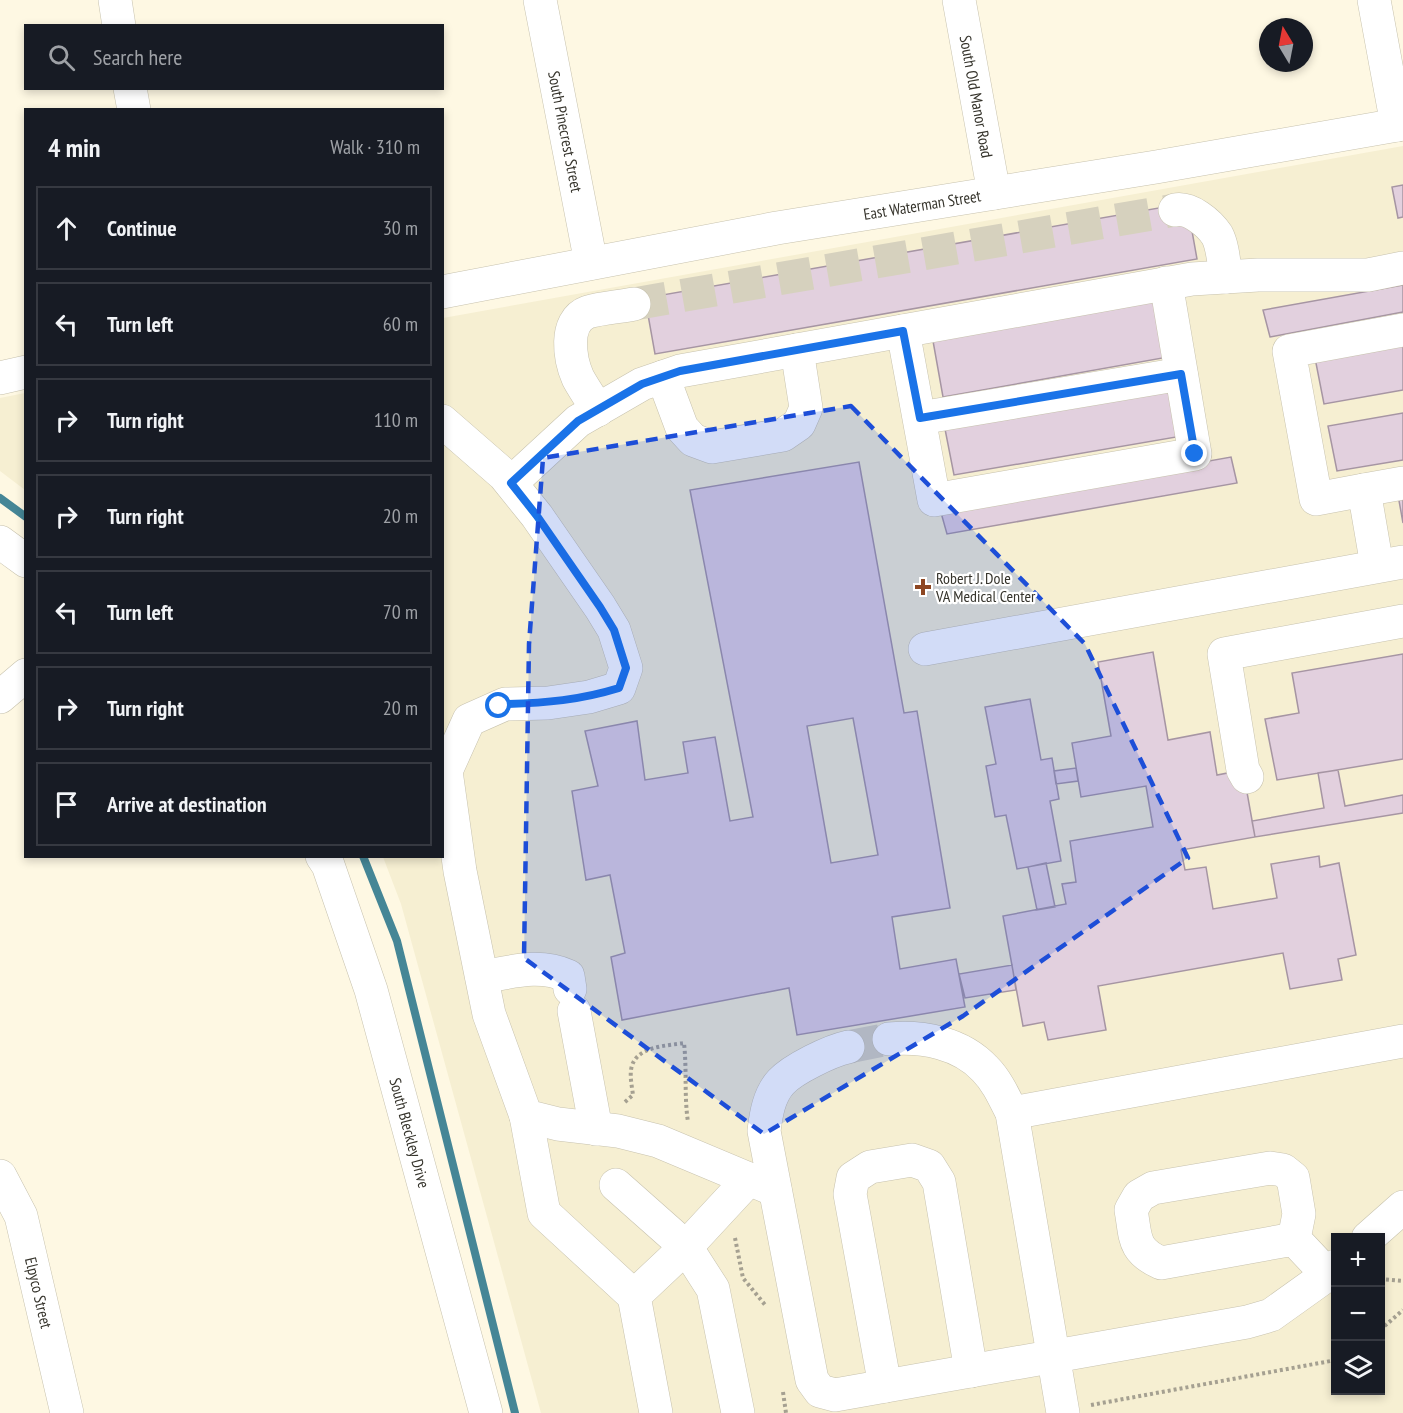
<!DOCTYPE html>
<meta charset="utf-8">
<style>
body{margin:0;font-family:"PT Sans Narrow",sans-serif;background:#20242c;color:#f1f3f6}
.controls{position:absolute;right:18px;bottom:18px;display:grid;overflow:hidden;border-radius:0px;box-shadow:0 3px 9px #0003}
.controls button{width:54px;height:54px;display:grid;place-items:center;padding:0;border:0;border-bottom:2px solid #363941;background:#171b24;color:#f1f3f6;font:30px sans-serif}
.compass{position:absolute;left:1259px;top:18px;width:54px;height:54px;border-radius:50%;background:#171b24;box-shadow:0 3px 9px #0003;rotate:350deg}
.stop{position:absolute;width:18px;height:18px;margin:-14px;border:4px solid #1a73e8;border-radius:50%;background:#fff}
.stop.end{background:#1a73e8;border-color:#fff;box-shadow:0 2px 6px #0008}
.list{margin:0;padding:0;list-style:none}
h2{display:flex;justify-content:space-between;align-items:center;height:78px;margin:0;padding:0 24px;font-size:26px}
h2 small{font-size:20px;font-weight:400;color:#9ea1a6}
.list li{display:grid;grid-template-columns:39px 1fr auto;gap:18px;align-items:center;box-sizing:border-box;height:84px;margin:0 12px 12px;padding:0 12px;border:2px solid #363941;border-radius:0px}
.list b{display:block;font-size:22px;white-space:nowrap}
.list em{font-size:20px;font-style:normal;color:#9ea1a6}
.icon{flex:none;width:33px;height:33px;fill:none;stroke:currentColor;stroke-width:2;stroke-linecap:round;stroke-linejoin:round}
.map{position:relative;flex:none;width:1403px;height:1413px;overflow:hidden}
.search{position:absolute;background:#171b24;box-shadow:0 3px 9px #0003;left:24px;top:24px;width:420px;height:66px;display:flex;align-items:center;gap:15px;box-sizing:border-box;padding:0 21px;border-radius:0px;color:#9ea1a6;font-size:22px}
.panel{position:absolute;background:#171b24;box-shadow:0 3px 9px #0003;left:24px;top:108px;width:420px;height:750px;border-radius:0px}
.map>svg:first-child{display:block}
.built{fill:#f6efd2;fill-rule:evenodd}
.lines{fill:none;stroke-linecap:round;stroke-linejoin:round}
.stream{stroke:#458696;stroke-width:8}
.building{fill:#e2d0de;stroke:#a695a3;stroke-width:1.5;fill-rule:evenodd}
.minor-tunnel{stroke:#d6d1be;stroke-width:33;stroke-dasharray:33 16;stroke-linecap:butt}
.minor-casing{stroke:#c7c2ae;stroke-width:34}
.path{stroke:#a5a091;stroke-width:4;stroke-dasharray:3 3;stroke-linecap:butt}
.minor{stroke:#fff;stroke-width:33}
.route{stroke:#1a73e8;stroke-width:8}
.marked{fill:#1d4ed8;fill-opacity:0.2;stroke:#1d4ed8;stroke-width:4.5;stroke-dasharray:12 8;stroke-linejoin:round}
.poi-dot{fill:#8d4622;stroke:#fff;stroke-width:2}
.labels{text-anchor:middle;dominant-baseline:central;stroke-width:4.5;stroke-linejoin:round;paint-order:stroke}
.street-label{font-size:16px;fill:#36342c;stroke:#fff}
.poi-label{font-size:16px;fill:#36342c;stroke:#fff;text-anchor:start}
</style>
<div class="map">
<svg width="1403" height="1413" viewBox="0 0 1403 1413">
<rect width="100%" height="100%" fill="#fef8e3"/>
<path class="built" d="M1403,146V1413H541L401,904L383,857L442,856L443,318ZM1336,1238H1380V1390H1336Z
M25,393H26L25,490L0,471V398Z"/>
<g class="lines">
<path class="stream" d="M0,498L26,517
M363,856L397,941L515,1413"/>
</g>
<path class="building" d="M1403,185V217L1398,218L1392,187Z
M1187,203L1197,259L655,354L645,298Z
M1403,285V312L1270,337L1263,310Z
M1164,299L1174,356L943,397L933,341Z
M1403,343V390L1324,404L1315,358Z
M1180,389L1188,435L954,475L945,429Z
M1403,413V460L1337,471L1328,426Z
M1231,457L1237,483L947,534L940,509Z
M859,462L904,713L917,711L950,908L892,917L900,969L956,959L965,1007L797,1035L789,988L622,1020L611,957L625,953L610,875L586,880L572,791L598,786L585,731L637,721L645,780L688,773L683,742L715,737L730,821L753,817L690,490ZM853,718L878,855L831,863L807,726Z
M1403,494V523L1398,495Z
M1153,652L1168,740L1210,732L1217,775L1243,770L1255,837L1181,850L1185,870L1206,867L1213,909L1277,898L1271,864L1319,856L1320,867L1339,863L1356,955L1338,959L1342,980L1290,989L1283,953L1098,986L1106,1030L1048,1040L1044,1022L1023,1026L1003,916L1066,904L1062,884L1076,882L1070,841L1153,827L1146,786L1081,797L1072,743L1111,736L1098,662Z
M1403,654V759L1277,780L1265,719L1299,713L1292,673Z
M1030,699L1041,760L1052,758L1059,799L1050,801L1061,861L1017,869L1006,815L995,817L986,766L996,764L985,707Z
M1076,768L1078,781L1056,784L1054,771Z
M1338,770L1345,806L1403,795V813L1255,837L1252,821L1324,808L1318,773Z
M1046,863L1055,907L1037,910L1028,867Z
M1012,965L1016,990L965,998L959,974Z"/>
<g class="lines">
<path class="minor-tunnel" d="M634,304L1175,210
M848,1047L889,1039"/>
<g class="minor-casing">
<g id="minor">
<path d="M115,0L119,26"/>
<path id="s1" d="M540,0L591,263"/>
<path id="s2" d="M959,0L994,193"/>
<path d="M1374,0L1397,125"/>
<path d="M130,88L134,110"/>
<path d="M1175,210C1190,207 1209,223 1217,235C1223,246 1224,265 1226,277"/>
<path id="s3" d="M442,292L777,228L1156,167L1403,124"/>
<path d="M903,331L934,500L1195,454L1166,283"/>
<path d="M663,377L682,428L693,440L712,447L783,435L799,424L806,408L797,350"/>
<path d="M0,378L26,372"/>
<path d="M598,410C591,399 584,389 578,378C570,360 563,321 588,312C602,308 619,307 634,304"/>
<path d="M920,418L1181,374"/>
<path d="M442,421L504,475L537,516L600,607L614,630L626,668L619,688L589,697L548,703L505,704L469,720L446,771L460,871L489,1014L526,1116L558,1124L618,1131L658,1141L775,1190"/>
<path d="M511,483L578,421L642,384L680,371L1192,279L1258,275H1368L1403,268"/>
<path d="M1364,490L1403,483"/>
<path d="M0,542L26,561"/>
<path d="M1377,566L1364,490L1316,499L1289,351L1403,330"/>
<path d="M925,649L1403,562"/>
<path d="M0,697L26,675"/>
<path d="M1247,777L1243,770L1224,654L1403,621"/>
<path id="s4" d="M322,856L328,865L371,990L486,1413"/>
<path d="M482,977C512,972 539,963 568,976L570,989"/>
<path d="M574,1011L596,1129"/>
<path d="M889,1039C923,1036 961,1043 985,1069C997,1081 1004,1097 1012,1113L1063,1413"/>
<path d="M848,1047C830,1051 793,1069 781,1082C769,1095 766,1114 764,1131L812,1380L820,1391L835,1395L1247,1322L1271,1315L1320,1280L1336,1266"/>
<path d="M1012,1113L1403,1041"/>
<path d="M526,1116L544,1213L634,1296"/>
<path id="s5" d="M0,1176L21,1216L67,1413"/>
<path d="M616,1185L686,1247L713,1289L738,1413"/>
<path d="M1368,1238L1403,1207"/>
<path d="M1294,1239L1161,1263C1132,1250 1136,1237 1131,1210L1139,1196L1153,1188L1270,1168L1283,1170L1293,1178L1299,1214L1294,1239L1327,1274"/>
<path d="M885,1386L850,1194L853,1178L870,1167L912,1160L929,1166L939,1182L971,1371"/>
<path d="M656,1413L634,1296L686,1247L749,1179"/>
</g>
</g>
<path class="path" d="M625,1102L633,1095C632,1087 630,1078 631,1070C634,1046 666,1046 684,1043C687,1070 684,1096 688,1122
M735,1238L743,1278L766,1306
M1380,1279L1403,1281
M1380,1330L1403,1310
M783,1392L786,1413
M1091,1405L1336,1360"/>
<use href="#minor" class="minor"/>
</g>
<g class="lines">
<path class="route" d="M499,706L505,704C546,703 580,700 619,688L626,668L614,630L600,607L537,516L511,483L578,421L642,384L680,371L903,331L920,418L1181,374L1195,454"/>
</g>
<path class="marked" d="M851,406L1085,644L1188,858L963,1016L764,1134L524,958L529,644L543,458Z"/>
<path class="poi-dot" d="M920 578h6v6h6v6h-6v6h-6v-6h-6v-6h6z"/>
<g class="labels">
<g class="street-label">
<text stroke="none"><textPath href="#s2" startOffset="98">South Old Manor Road</textPath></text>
<text stroke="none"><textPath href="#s1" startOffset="134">South Pinecrest Street</textPath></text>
<text stroke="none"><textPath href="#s3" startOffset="488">East Waterman Street</textPath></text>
<text stroke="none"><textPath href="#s4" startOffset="291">South Bleckley Drive</textPath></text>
<text stroke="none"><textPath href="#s5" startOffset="124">Elpyco Street</textPath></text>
</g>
<g class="poi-label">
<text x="936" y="578">Robert J. Dole<tspan x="936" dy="18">VA Medical Center</tspan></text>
</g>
</g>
</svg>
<div class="controls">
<button>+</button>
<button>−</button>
<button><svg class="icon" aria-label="layers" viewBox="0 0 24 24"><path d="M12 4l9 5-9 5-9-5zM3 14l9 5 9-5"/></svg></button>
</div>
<svg class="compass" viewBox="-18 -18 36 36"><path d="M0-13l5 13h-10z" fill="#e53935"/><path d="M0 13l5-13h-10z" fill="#9ea1a6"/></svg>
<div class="stop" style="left:499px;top:706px"></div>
<div class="stop end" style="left:1195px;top:454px"></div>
<div class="search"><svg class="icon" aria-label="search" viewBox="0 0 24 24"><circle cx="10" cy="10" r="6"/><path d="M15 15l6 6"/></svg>Search here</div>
<section class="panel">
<h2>4 min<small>Walk · 310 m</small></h2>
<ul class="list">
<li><svg class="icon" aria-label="ahead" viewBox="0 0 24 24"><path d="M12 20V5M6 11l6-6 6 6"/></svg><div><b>Continue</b></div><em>30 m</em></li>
<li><svg class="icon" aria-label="left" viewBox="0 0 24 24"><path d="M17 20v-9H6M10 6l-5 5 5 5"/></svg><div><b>Turn left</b></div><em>60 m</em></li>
<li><svg class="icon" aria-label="right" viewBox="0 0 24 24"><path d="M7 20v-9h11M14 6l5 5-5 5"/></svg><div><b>Turn right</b></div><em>110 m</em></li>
<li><svg class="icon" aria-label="right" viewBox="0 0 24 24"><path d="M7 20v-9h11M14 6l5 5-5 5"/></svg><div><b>Turn right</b></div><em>20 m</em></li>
<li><svg class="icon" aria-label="left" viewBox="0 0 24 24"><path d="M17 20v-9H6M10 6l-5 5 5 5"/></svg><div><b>Turn left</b></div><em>70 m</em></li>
<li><svg class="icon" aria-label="right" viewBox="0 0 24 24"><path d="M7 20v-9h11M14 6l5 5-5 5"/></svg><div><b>Turn right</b></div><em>20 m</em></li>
<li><svg class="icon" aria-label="arrive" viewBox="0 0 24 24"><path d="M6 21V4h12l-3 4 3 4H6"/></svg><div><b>Arrive at destination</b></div></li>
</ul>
</section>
</div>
